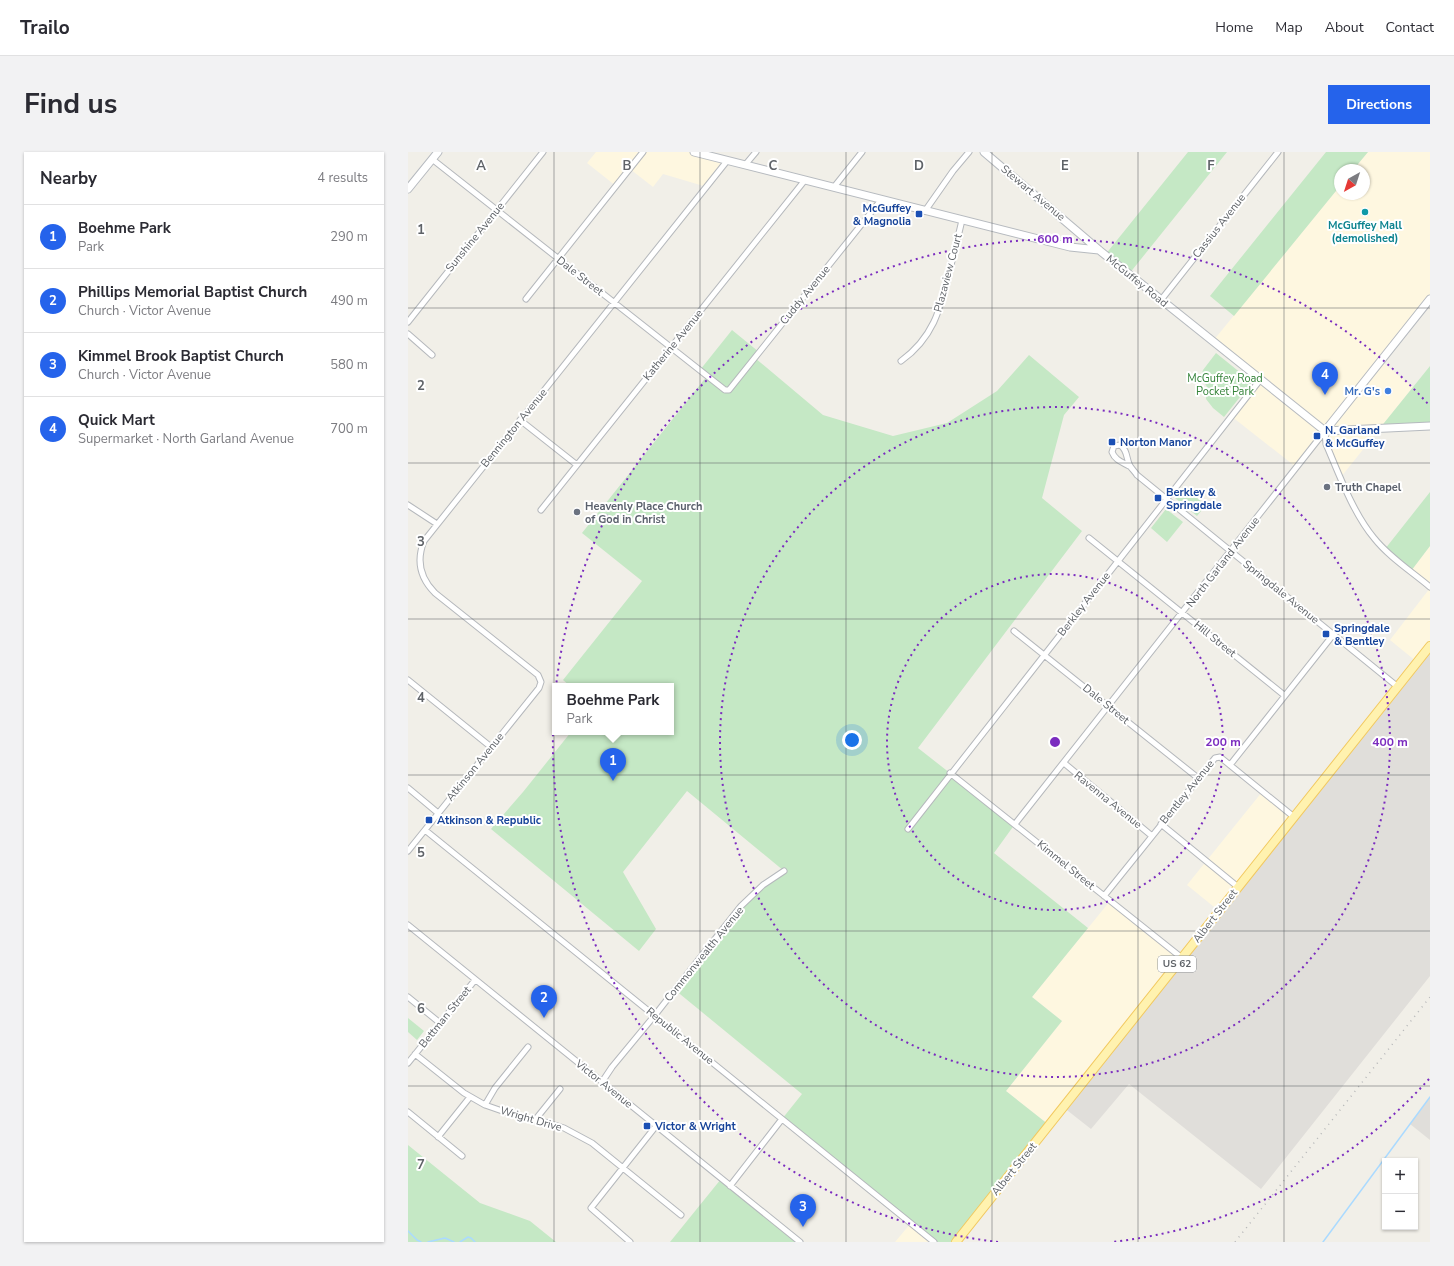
<!DOCTYPE html>
<meta charset="utf-8">
<style>
body{margin:0;font-family:"Nunito Sans",sans-serif;background:#f2f2f3;color:#2b2b33}
.controls{position:absolute;right:12px;bottom:12px;display:grid;overflow:hidden;border-radius:0px;box-shadow:0 1px 3px #0004}
.controls button{width:36px;height:36px;display:grid;place-items:center;padding:0;border:0;border-bottom:1px solid #e1e1e2;background:#fff;color:#2b2b33;font:20px sans-serif}
.compass{position:absolute;left:926px;top:12px;width:36px;height:36px;border-radius:50%;background:#fff;box-shadow:0 1px 3px #0004;rotate:219deg}
.you{position:absolute;left:444px;top:588px;width:14px;height:14px;margin:-10px;border:3px solid #fff;border-radius:50%;background:#1a73e8;box-shadow:0 0 0 6px #1a73e833}
.badge{display:grid;place-items:center;width:26px;height:26px;border-radius:50%;background:#2563eb;color:#fff;font-size:13px;font-weight:700}
.pin{position:absolute;translate:-50% -33px;filter:drop-shadow(0 1px 2px #0008)}
.pin::after{content:'';position:absolute;top:21px;width:14px;height:12px;background:inherit;clip-path:polygon(0 0,100% 0,50% 100%)}
.popup{position:absolute;left:144px;top:531px;width:122px;height:52px;box-sizing:border-box;display:grid;place-content:center;border-radius:0px;background:#fff;filter:drop-shadow(0 1px 3px #0005);font-size:13px;white-space:nowrap;color:#7c7c81}
.popup b{font-size:15px;color:#2b2b33}
.popup::after{content:'';position:absolute;left:50%;top:100%;margin-left:-8px;border:8px solid transparent;border-top-color:#fff}
.list{margin:0;padding:0;list-style:none}
h2{display:flex;justify-content:space-between;align-items:center;height:52px;margin:0;padding:0 16px;font-size:17px}
h2 small{font-size:13px;font-weight:400;color:#7c7c81}
.list li{display:grid;grid-template-columns:26px 1fr auto;gap:12px;align-items:center;box-sizing:border-box;height:64px;padding:0 16px;border-top:1px solid #e1e1e2}
.list b{display:block;font-size:15px;white-space:nowrap}
.list p{margin:0;font-size:13px;white-space:nowrap;color:#7c7c81}
.list em{font-size:13px;font-style:normal;color:#7c7c81}
.map{position:relative;flex:none;width:1022px;height:1090px;overflow:hidden;border-radius:0px}
header{display:flex;align-items:center;gap:24px;box-sizing:border-box;height:56px;padding:0 20px;background:#fff;border-bottom:1px solid #e1e1e2}
header strong{font-size:19px}
nav{display:flex;gap:22px;margin-inline-start:auto;font-size:14px}
.intro{display:flex;align-items:center;justify-content:space-between;box-sizing:border-box;height:96px;padding:0 24px}
h1{margin:0;font-size:28px}
.button{padding:10px 18px;border-radius:0px;background:#2563eb;color:#fff;font-size:14px;font-weight:700}
main{display:flex;gap:24px;padding:0 24px}
aside{flex:1;background:#fff;border-radius:0px;box-shadow:0 1px 3px #0004}
.map>svg:first-child{display:block}
.commercial{fill:#fef7e0}
.industrial{fill:#e0deda}
.green{fill:#c5e8c5}
.lines{fill:none;stroke-linecap:round;stroke-linejoin:round}
.stream{stroke:#aadaff;stroke-width:1.5}
.street-casing{stroke:#b5b8bc;stroke-width:7}
.secondary-casing{stroke:#b6babf;stroke-width:9}
.primary-casing{stroke:#f2c960;stroke-width:10}
.street{stroke:#fff;stroke-width:5}
.secondary{stroke:#fff;stroke-width:7}
.primary{stroke:#fff2af;stroke-width:8}
.rail{stroke:#b6b7b8;stroke-width:1.5;stroke-dasharray:1 5;stroke-linecap:butt}
.grid{fill:none;stroke:#5f6368;stroke-width:1;stroke-opacity:0.55}
.ring{fill:none;stroke:#7b2cbf;stroke-width:2;stroke-dasharray:2 4}
.culture-dot{fill:#0f9aa8;stroke:#fff;stroke-width:1.5}
.transit-dot{fill:#1a4fb4;stroke:#fff;stroke-width:1.5}
.shop-dot{fill:#3f7fe0;stroke:#fff;stroke-width:1.5}
.worship-dot{fill:#6b7280;stroke:#fff;stroke-width:1.5}
.labels{text-anchor:middle;dominant-baseline:central;stroke-width:4;stroke-linejoin:round;paint-order:stroke}
.shield{fill:#fff;stroke:#8f9295;stroke-width:1}
.shield-label{font-size:10px;font-weight:bold;fill:#5f6368}
.street-label{font-size:11px;fill:#5f6368;stroke:#fff}
.transit-label{font-size:11px;font-weight:bold;fill:#164399;stroke:#fff;text-anchor:start}
.culture-label{font-size:11px;font-weight:bold;fill:#0d838f;stroke:#fff}
.park-label{font-size:11px;fill:#348238;stroke:#fff}
.shop-label{font-size:11px;font-weight:bold;fill:#366cbe;stroke:#fff;text-anchor:end}
.worship-label{font-size:11px;font-weight:bold;fill:#5b616d;stroke:#fff;text-anchor:start}
.grid-label{font-size:13px;text-anchor:middle;font-weight:bold;fill:#5f6368;stroke:#fff;stroke-width:4;stroke-linejoin:round;paint-order:stroke}
.centre{fill:#7b2cbf;stroke:#fff;stroke-width:2}
.ring-label{font-size:12px;text-anchor:middle;font-weight:bold;fill:#7b2cbf;stroke:#fff;stroke-width:4;stroke-linejoin:round;paint-order:stroke}
</style>
<header>
<strong>Trailo</strong>
<nav><a>Home</a><a>Map</a><a>About</a><a>Contact</a></nav>
</header>
<div class="intro"><h1>Find us</h1><a class="button">Directions</a></div>
<main>
<aside>
<h2>Nearby<small>4 results</small></h2>
<ul class="list">
<li><span class="badge">1</span><div><b>Boehme Park</b><p>Park</p></div><em>290 m</em></li>
<li><span class="badge">2</span><div><b>Phillips Memorial Baptist Church</b><p>Church · Victor Avenue</p></div><em>490 m</em></li>
<li><span class="badge">3</span><div><b>Kimmel Brook Baptist Church</b><p>Church · Victor Avenue</p></div><em>580 m</em></li>
<li><span class="badge">4</span><div><b>Quick Mart</b><p>Supermarket · North Garland Avenue</p></div><em>700 m</em></li>
</ul>
</aside>
<div class="map">
<svg width="1022" height="1090" viewBox="0 0 1022 1090">
<rect width="100%" height="100%" fill="#f1efe8"/>
<path class="commercial" d="M188,0H286L319,9L299,35L255,22L245,35L222,17L208,34L179,11Z
M960,0H1022V147L973,209L1005,235L933,325L918,292L917,280L888,315L823,264L852,228L805,189L932,34V42H956V18H945Z
M1022,394V435L1003,419Z
M1022,436V494L1009,510L982,488Z
M854,640L886,665L811,759L779,733Z
M702,749L774,806L641,973L598,939L654,869L624,845Z
M503,1071L526,1090H487Z"/>
<path class="industrial" d="M1022,494V824L853,1037L721,932L683,977L655,955Z
M1022,945V988L1002,972Z"/>
<path class="green" d="M780,0H819L721,122L697,103Z
M918,0H960L945,18H932V34L826,164L802,144Z
M324,178L351,200L347,206L415,263L485,284L539,271L589,239L621,203L671,245L656,263L634,346L674,379L510,596L607,672L586,701L680,776L624,845L654,869L598,939L641,973L548,1090H526L374,967L394,942L267,838L333,754L376,719L279,639L215,720L248,777L231,799L83,677L115,640L163,580H263V534H162L155,528L234,429L174,381L299,224L292,218Z
M808,201L844,230L816,265L805,256L798,247L799,235L793,225L795,218Z
M1022,214V274L972,276Z
M775,335L798,353L789,364L767,346Z
M1022,340V394L1003,419L977,397Z
M758,357L775,370L759,390L743,376Z
M0,866L16,879L9,888L0,880Z
M0,993L72,1051L122,1069L148,1090H0Z
M313,1027L392,1090H262Z"/>
<g class="lines">
<path class="stream" d="M0,1079L9,1088L13,1090
M20,1090L37,1086L46,1090
M52,1090L60,1085L63,1086L67,1090
M915,1090L1022,945"/>
<g class="street-casing">
<path id="street" d="M24,7L317,238H321L473,48
M337,13L348,0
M426,35L454,0
M517,59L545,19L561,0
M118,147L235,0
M753,148L870,0
M0,170L135,0
M0,182L24,203
M493,209C525,186 532,158 541,122C545,104 550,86 554,68
M112,268L169,313
M917,279L918,292C931,322 945,361 966,386C981,405 1003,419 1022,435
M721,314C714,310 707,308 704,300L706,294L712,293C720,298 718,307 722,314C724,317 727,320 729,323L990,535
M0,353L29,372
M133,358L397,28
M681,386L876,543
M606,479L790,626
M0,528L83,595
M656,611L744,684
M822,613L925,483
M542,621L774,806
M0,636L30,661
M607,672L917,279
M753,672L830,735
M500,677L852,228
M17,678L526,1090
M0,699L131,536L133,530L130,523L27,441C12,426 8,409 16,389L319,9
M696,744L807,606L812,605L886,665
M0,773L392,1090
M0,845L32,871
M7,902L56,941L77,953L100,961L140,971L156,976L184,991L273,1063
M0,911L67,828
M194,930L204,915L247,863L333,754L355,733L376,719
M77,953L87,936L120,895
M0,960L54,1004
M127,968L152,937
M30,985L62,945
M322,1034L374,967
M222,1090L183,1056L248,974"/>
</g>
<g class="secondary-casing">
<path id="secondary" d="M286,0L662,95L691,98
M576,0L691,98L917,279L1022,274
M0,37L30,0
M917,279L1022,147"/>
</g>
<g class="primary-casing">
<path id="primary" d="M548,1090L1022,494"/>
</g>
<use href="#street" class="street"/>
<use href="#secondary" class="secondary"/>
<use href="#primary" class="primary"/>
<path class="rail" d="M827,1090L1022,845"/>
</g>
<path class="grid" d="M146,0V1090M292,0V1090M438,0V1090M584,0V1090M730,0V1090M876,0V1090M0,156H1022M0,311H1022M0,467H1022M0,623H1022M0,779H1022M0,934H1022"/>
<g class="ring">
<circle cx="647" cy="590" r="168"/>
<circle cx="647" cy="590" r="335"/>
<path d="M1021 927A503 503 0 0 1 704 1090M590 1090A503 503 0 1 1 1021 253"/>
</g>
<circle class="culture-dot" cx="957" cy="60" r="4"/>
<g class="transit-dot">
<rect x="507" y="58" width="8" height="8" rx="2"/>
<rect x="905" y="280" width="8" height="8" rx="2"/>
<rect x="700" y="286" width="8" height="8" rx="2"/>
<rect x="746" y="342" width="8" height="8" rx="2"/>
<rect x="914" y="478" width="8" height="8" rx="2"/>
<rect x="17" y="664" width="8" height="8" rx="2"/>
<rect x="235" y="970" width="8" height="8" rx="2"/>
</g>
<circle class="shop-dot" cx="980" cy="239" r="4"/>
<g class="worship-dot">
<circle cx="919" cy="335" r="4"/>
<circle cx="169" cy="360" r="4"/>
</g>
<g class="labels">
<rect class="shield" x="750" y="804" width="38" height="16" rx="3"/>
<g class="shield-label">
<text x="769" y="812">US 62</text>
</g>
<g class="street-label">
<text transform="translate(625 41) rotate(40)">Stewart Avenue</text>
<text transform="translate(811 74) rotate(-52)">Cassius Avenue</text>
<text transform="translate(67 85) rotate(-51)">Sunshine Avenue</text>
<text transform="translate(540 121) rotate(-75)">Plazaview Court</text>
<text transform="translate(172 124) rotate(38)">Dale Street</text>
<text transform="translate(729 129) rotate(39)">McGuffey Road</text>
<text transform="translate(397 143) rotate(-51)">Cuddy Avenue</text>
<text transform="translate(265 193) rotate(-51)">Katherine Avenue</text>
<text transform="translate(106 276) rotate(-51)">Bennington Avenue</text>
<text transform="translate(815 410) rotate(-52)">North Garland Avenue</text>
<text transform="translate(873 440) rotate(39)">Springdale Avenue</text>
<text transform="translate(676 452) rotate(-52)">Berkley Avenue</text>
<text transform="translate(807 487) rotate(39)">Hill Street</text>
<text transform="translate(698 552) rotate(39)">Dale Street</text>
<text transform="translate(67 615) rotate(-51)">Atkinson Avenue</text>
<text transform="translate(779 640) rotate(-51)">Bentley Avenue</text>
<text transform="translate(700 648) rotate(39)">Ravenna Avenue</text>
<text transform="translate(658 713) rotate(39)">Kimmel Street</text>
<text transform="translate(807 764) rotate(-52)">Albert Street</text>
<text transform="translate(296 802) rotate(-51)">Commonwealth Avenue</text>
<text transform="translate(37 865) rotate(-51)">Bettman Street</text>
<text transform="translate(272 884) rotate(39)">Republic Avenue</text>
<text transform="translate(196 932) rotate(39)">Victor Avenue</text>
<text transform="translate(123 967) rotate(16)">Wright Drive</text>
<text transform="translate(606 1017) rotate(-51)">Albert Street</text>
</g>
<g class="transit-label">
<text x="503" y="56" text-anchor="end">McGuffey<tspan x="503" dy="13">&amp; Magnolia</tspan></text>
<text x="917" y="278">N. Garland<tspan x="917" dy="13">&amp; McGuffey</tspan></text>
<text x="712" y="290">Norton Manor</text>
<text x="758" y="340">Berkley &amp;<tspan x="758" dy="13">Springdale</tspan></text>
<text x="926" y="476">Springdale<tspan x="926" dy="13">&amp; Bentley</tspan></text>
<text x="29" y="668">Atkinson &amp; Republic</text>
<text x="247" y="974">Victor &amp; Wright</text>
</g>
<g class="culture-label">
<text x="957" y="73">McGuffey Mall<tspan x="957" dy="13">(demolished)</tspan></text>
</g>
<g class="park-label">
<text x="817" y="226">McGuffey Road<tspan x="817" dy="13">Pocket Park</tspan></text>
</g>
<g class="shop-label">
<text x="972" y="239">Mr. G's</text>
</g>
<g class="worship-label">
<text x="927" y="335">Truth Chapel</text>
<text x="177" y="354">Heavenly Place Church<tspan x="177" dy="13">of God in Christ</tspan></text>
</g>
</g>
<g class="grid-label">
<text x="73" y="18">A</text>
<text x="219" y="18">B</text>
<text x="365" y="18">C</text>
<text x="511" y="18">D</text>
<text x="657" y="18">E</text>
<text x="803" y="18">F</text>
<text x="13" y="82">1</text>
<text x="13" y="238">2</text>
<text x="13" y="394">3</text>
<text x="13" y="550">4</text>
<text x="13" y="705">5</text>
<text x="13" y="861">6</text>
<text x="13" y="1017">7</text>
</g>
<circle cx="647" cy="590" r="6" class="centre"/>
<g class="ring-label">
<text x="647" y="91">600 m</text>
<text x="815" y="594">200 m</text>
<text x="982" y="594">400 m</text>
</g>
</svg>
<div class="controls">
<button>+</button>
<button>−</button>
</div>
<svg class="compass" viewBox="-18 -18 36 36"><path d="M0-13l5 13h-10z" fill="#e53935"/><path d="M0 13l5-13h-10z" fill="#7c7c81"/></svg>
<div class="you"></div>
<div class="pin badge" style="left:205px;top:629px">1</div>
<div class="popup"><b>Boehme Park</b>Park</div>
<div class="pin badge" style="left:136px;top:866px">2</div>
<div class="pin badge" style="left:395px;top:1075px">3</div>
<div class="pin badge" style="left:917px;top:243px">4</div>
</div>
</main>
